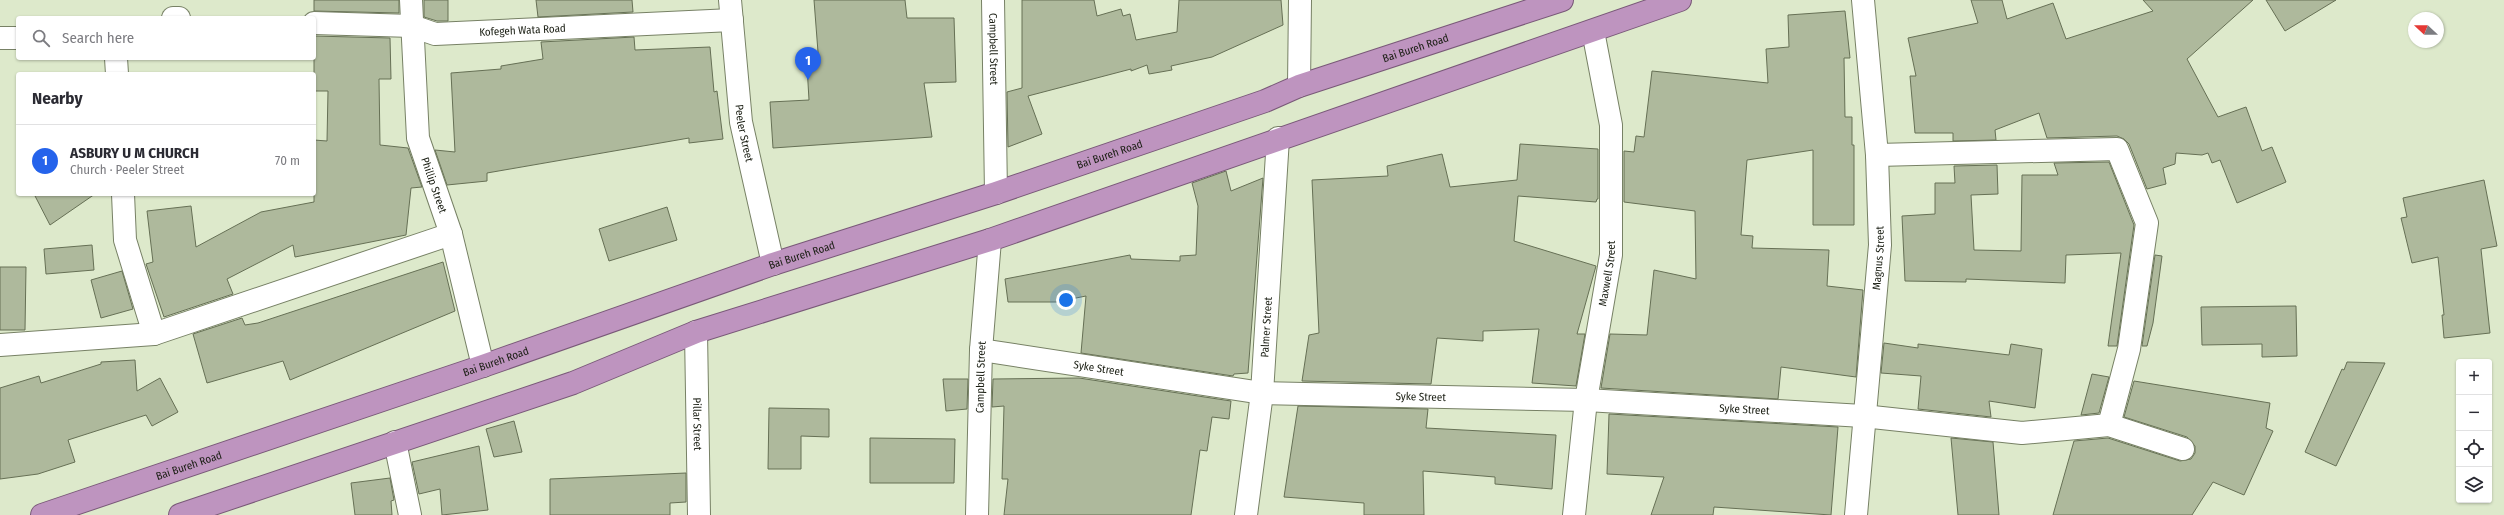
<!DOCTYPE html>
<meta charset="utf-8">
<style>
body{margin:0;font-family:"Fira Sans Condensed",sans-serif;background:#f7f7f7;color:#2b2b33}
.controls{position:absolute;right:12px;bottom:12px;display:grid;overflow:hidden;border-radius:4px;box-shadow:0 1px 3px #0004}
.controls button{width:36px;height:36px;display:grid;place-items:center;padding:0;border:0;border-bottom:1px solid #e1e1e2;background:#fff;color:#2b2b33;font:20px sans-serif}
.compass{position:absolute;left:2408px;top:12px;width:36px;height:36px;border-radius:50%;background:#fff;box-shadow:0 1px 3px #0004;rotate:292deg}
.you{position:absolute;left:1066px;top:300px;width:14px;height:14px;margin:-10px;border:3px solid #fff;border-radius:50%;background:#1a73e8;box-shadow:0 0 0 6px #1a73e833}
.badge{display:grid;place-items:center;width:26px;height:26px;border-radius:50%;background:#2563eb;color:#fff;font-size:13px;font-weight:700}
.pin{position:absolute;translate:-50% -33px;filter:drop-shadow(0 1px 2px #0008)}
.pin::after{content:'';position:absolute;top:21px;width:14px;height:12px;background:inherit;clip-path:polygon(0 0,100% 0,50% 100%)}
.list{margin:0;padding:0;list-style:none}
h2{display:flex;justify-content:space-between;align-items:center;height:52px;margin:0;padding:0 16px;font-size:17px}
h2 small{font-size:13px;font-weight:400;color:#7c7c81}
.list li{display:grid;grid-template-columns:26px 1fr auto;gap:12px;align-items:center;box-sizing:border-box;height:72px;padding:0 16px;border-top:1px solid #e1e1e2}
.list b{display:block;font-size:15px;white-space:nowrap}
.list p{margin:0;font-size:13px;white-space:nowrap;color:#7c7c81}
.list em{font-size:13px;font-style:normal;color:#7c7c81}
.icon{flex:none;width:22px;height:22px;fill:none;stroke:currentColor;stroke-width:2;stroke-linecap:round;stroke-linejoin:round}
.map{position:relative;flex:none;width:2504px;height:515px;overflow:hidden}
.search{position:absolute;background:#fff;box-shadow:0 1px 3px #0004;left:16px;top:16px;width:300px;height:44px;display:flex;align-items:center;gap:10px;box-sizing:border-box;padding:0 14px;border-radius:4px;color:#7c7c81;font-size:15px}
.panel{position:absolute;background:#fff;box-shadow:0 1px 3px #0004;left:16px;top:72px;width:300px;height:124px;border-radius:4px}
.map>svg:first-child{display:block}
.building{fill:#aeb99c;stroke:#667055}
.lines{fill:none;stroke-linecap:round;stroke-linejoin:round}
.minor-casing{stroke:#778165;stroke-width:24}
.trunk-casing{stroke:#795978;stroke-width:24}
.minor{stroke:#fff;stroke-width:22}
.trunk{stroke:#be94bf;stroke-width:22}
.labels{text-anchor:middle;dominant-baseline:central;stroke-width:4;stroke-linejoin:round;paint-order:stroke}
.street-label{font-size:11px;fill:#191d12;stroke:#fff}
</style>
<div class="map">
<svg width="2504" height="515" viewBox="0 0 2504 515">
<rect width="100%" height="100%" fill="#dde9cb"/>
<path class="building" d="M314,0H399V13L314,11Z
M424,0H448V21H437L424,17Z
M536,0H632L633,12L538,17Z
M814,0H905L907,18H954L956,82L924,83L932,137L773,148L770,102L809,100L807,66L819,65Z
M1022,0H1094L1097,16L1121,9L1123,16L1130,14L1136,40L1177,32L1179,0H1281L1283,25L1212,57L1171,66L1172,70L1149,74L1147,65L1131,71V69L1028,96L1042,134L1008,147L1007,92L1022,88Z
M1971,0H2002L2007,19L2053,3L2066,39L2153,11L2143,0H2253L2187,59L2218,117L2246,107L2262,151L2272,147L2286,182L2237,203L2220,160L2212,163L2208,153L2202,155L2176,153L2175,164L2163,168L2166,184L2147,189L2129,144L2124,139L2117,136L2047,138L2039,113L1995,130L1996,140L1953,141V133H1915L1910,76H1916L1908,38L1978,23Z
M2266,0H2336L2285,31Z
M1845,11L1850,58H1844L1845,117H1852V145H1854V225H1813V150L1747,160L1741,235L1753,236L1752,248L1829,250L1827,286L1863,290L1856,377L1781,367L1778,399L1601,388L1610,334L1647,335L1654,270L1696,279L1695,211L1624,202V151L1634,152L1636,136L1644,137L1652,71L1768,83L1766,49L1789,47L1788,15Z
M314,36L390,38L391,79H379L380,145L408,148L422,187L411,188L406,235L295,257L293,245L227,279L233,294L164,317L146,264L153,262L147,211L191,206L196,247L261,212L314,202V140L327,141L328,91H314Z
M634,37L635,50L710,47L714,92L717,91L723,139L689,143V138L487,173V181L447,185L435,150L455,152L451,73L501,69V66L543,59L541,42Z
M1520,144L1598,149V199H1597L1596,202L1518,196L1514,241L1596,266L1577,334H1585L1576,386L1532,383L1539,329L1483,331V341L1437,338L1431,384L1302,381L1309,335L1319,333L1312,180L1388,176L1387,166L1442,154L1450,187L1517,180Z
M2109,162L2134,225L2117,346H2108L2121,253L2066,255L2065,283L1966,279V282L1905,281L1902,216L1935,214V183H1955L1954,166L1997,165L1998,194L1971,195L1974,250L2021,251L2022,175H2058L2054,163Z
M1226,171L1231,191L1263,178L1248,373L1234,374L1233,376L1081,353L1086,296L1056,302H1008L1005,279L1130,255L1131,259L1180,261V256L1196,255L1198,206L1192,183Z
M2484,180L2497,246L2481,249L2490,333L2444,338L2442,315H2444L2438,257L2412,263L2401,218L2407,217L2403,198Z
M34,194H95L50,225Z
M667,207L677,240L609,261L599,229Z
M92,245L94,270L46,274L44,249Z
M2155,255L2162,256L2153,323L2147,346H2142Z
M443,262L455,311L290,380L283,361L207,383L193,334L242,318L245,325L258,323Z
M0,267H26L25,330H0Z
M122,271L133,309L101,318L91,280Z
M2296,306L2297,356L2262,357V344L2202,345L2201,307Z
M1884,343L1918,348V344L2009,355L2011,344L2042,349L2035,408L1989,401L1991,417L1918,409L1921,376L1881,373Z
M135,360L137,391L160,378L178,412L152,426L146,415L68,440L75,462L38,474L0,479V388L39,376L41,383L101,364V362Z
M2347,362L2385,363L2336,466L2305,452L2342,369L2344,370Z
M2092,374L2109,377L2099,413L2081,415Z
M1079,378L1231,401L1229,419L1212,417L1207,451L1200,450L1191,515H1004L1008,479H1002L1004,406L992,407L993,379Z
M943,379H968L967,409L946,411Z
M2134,381L2270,403L2266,428L2273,431L2244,495L2213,482L2192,515H2053L2074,441L2108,438L2180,461L2191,459L2195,453V446L2187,437L2124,417Z
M1298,406L1428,409L1426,428L1556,435L1552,489L1495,484V477L1423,471L1424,515H1364V503L1284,497Z
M769,408L829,409V437L801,436V469H768Z
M1609,414L1838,427L1831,515L1714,507L1713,515H1651L1664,477L1607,474Z
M514,421L522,452L494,457L486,429Z
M870,438L955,439L954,483H870Z
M1951,438L1993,442L1999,515H1958Z
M479,446L488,510L442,515L440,489L419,494L412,462Z
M686,473V502L670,503V515H550V479Z
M390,478L394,500L391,501L392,515H355L351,483Z"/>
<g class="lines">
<g class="minor-casing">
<g id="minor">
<path id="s1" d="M411,0L418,138L451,234L483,366"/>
<path id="s2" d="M730,0L741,122L773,264"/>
<path id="s3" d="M993,0L996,193"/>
<path d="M173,18H179"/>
<path id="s4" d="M314,23L412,26L435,34L732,20"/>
<path d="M0,38H18"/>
<path d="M116,58L117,74"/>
<path d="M1299,86L1300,0"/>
<path d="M1877,155L2117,149L2147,223L2129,349L2109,425"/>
<path d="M123,194L125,240L154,334"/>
<path id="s5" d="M696,332L699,515"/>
<path d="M0,345L154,334L451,234"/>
<path id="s6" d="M981,350L1262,393L1586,400L1863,416L2022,433L2109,425L2183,449"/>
<path d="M395,442L410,515"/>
<path id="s7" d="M977,515L981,350L990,240"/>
<path id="s8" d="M1246,515L1262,393L1278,138"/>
<path id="s9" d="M1574,515L1586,400L1611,255V125L1593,31"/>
<path id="s10" d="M1856,515L1880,245L1877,155L1863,0"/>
</g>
</g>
<g class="trunk-casing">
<g id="trunk">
<path id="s11" d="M42,515L483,366L773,264L996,193L1265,101L1299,86L1562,0"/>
<path d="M180,515L573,383L696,332L990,240L1680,0"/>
</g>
</g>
<use href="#minor" class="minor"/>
<use href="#trunk" class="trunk"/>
</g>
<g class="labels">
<g class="street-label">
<text stroke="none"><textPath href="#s4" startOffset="210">Kofegeh Wata Road</textPath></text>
<text stroke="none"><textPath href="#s11" startOffset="1451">Bai Bureh Road</textPath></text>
<text stroke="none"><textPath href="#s3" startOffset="49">Campbell Street</textPath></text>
<text stroke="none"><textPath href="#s2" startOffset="134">Peeler Street</textPath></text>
<text stroke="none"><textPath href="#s11" startOffset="1127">Bai Bureh Road</textPath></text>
<text stroke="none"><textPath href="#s1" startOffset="188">Phillip Street</textPath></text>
<text stroke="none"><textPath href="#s11" startOffset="803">Bai Bureh Road</textPath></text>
<text stroke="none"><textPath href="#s10" startOffset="258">Magnus Street</textPath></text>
<text stroke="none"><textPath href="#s9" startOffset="244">Maxwell Street</textPath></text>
<text stroke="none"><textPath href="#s8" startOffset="189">Palmer Street</textPath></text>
<text stroke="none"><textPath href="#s11" startOffset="479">Bai Bureh Road</textPath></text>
<text stroke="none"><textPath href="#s6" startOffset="119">Syke Street</textPath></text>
<text stroke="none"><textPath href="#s7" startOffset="138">Campbell Street</textPath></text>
<text stroke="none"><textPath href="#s6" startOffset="443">Syke Street</textPath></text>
<text stroke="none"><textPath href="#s6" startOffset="767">Syke Street</textPath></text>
<text stroke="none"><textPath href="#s5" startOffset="92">Pillar Street</textPath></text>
<text stroke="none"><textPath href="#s11" startOffset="155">Bai Bureh Road</textPath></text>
</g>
</g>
</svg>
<div class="controls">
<button>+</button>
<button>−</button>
<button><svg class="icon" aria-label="locate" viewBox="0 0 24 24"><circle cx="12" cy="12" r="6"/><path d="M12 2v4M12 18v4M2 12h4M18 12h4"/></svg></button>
<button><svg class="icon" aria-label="layers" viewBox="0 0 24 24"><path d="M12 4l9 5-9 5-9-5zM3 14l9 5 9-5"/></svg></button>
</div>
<svg class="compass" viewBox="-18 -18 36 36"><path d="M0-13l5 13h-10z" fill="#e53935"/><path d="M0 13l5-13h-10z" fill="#7c7c81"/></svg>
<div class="you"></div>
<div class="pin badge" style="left:808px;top:80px">1</div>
<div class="search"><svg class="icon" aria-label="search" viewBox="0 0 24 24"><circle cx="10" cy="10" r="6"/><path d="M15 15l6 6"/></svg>Search here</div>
<section class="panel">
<h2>Nearby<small></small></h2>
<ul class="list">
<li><span class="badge">1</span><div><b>ASBURY U M CHURCH</b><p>Church · Peeler Street</p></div><em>70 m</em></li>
</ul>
</section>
</div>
